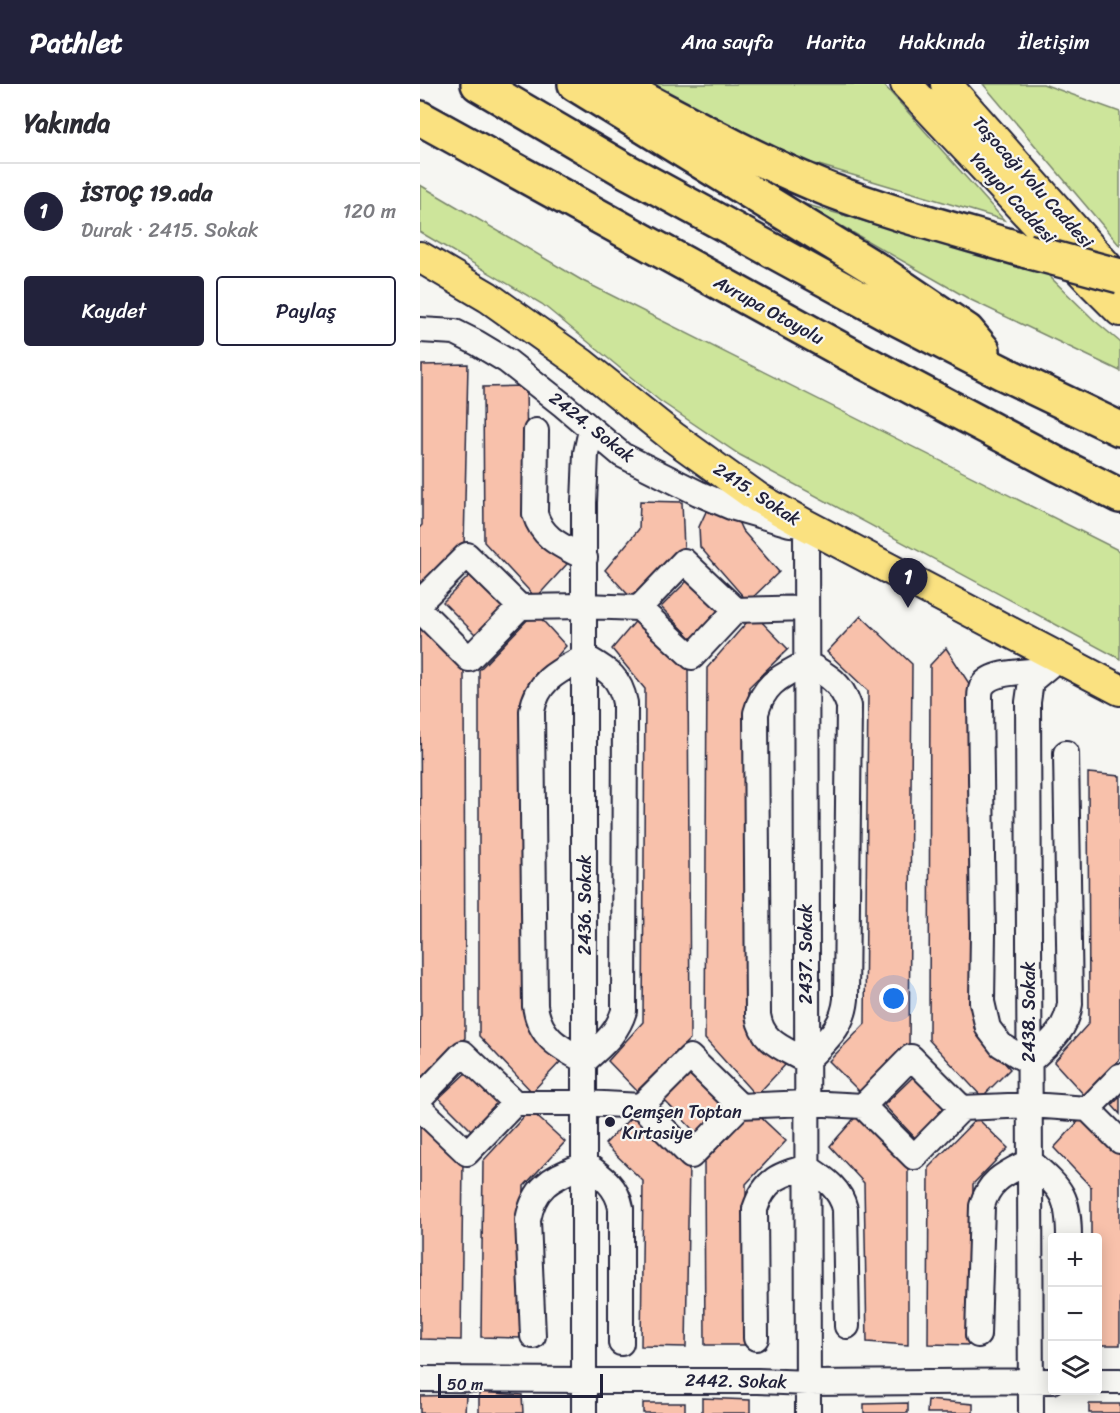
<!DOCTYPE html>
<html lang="tr">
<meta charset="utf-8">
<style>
body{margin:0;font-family:Sriracha,sans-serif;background:#f7f7f7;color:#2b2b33}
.controls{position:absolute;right:18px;bottom:18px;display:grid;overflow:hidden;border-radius:6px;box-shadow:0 3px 15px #0003}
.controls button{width:54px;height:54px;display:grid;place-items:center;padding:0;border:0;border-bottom:2px solid #e1e1e2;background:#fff;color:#2b2b33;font:30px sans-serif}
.scale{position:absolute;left:18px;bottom:15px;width:165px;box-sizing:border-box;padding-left:6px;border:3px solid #22223b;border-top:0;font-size:16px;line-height:21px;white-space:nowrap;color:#22223b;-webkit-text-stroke:4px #f6f6f2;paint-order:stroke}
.you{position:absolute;left:474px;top:915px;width:21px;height:21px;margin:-15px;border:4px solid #fff;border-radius:50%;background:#1a73e8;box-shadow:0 0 0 9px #1a73e833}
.badge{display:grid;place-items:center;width:39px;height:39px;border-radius:50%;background:#22223b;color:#fff;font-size:20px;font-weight:700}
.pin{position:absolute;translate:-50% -50px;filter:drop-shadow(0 2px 3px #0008)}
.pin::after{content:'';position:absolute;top:32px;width:21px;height:18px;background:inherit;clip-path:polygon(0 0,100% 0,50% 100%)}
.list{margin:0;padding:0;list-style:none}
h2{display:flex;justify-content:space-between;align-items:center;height:78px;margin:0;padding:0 24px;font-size:26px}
h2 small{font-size:20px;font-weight:400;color:#7c7c81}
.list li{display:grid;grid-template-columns:39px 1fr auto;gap:18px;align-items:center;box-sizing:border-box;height:96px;padding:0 24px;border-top:2px solid #e1e1e2}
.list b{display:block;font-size:22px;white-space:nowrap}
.list p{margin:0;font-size:20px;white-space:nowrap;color:#7c7c81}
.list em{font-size:20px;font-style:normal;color:#7c7c81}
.actions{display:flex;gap:12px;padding:18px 24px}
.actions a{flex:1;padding:14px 0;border:2px solid #22223b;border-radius:6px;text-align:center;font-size:21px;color:#22223b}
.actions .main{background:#22223b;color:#fff}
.icon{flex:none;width:33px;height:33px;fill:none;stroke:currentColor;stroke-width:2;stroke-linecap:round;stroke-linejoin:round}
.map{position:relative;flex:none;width:700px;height:1329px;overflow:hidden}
header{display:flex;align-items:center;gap:36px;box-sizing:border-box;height:84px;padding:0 30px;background:#22223b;color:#fff}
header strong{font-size:28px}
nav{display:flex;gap:33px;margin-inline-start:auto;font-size:21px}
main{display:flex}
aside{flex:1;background:#fff}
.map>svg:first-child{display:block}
.green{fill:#cde59b;stroke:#78846b;stroke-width:1.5}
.building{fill:#f8c1ab;stroke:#22223b;stroke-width:1.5}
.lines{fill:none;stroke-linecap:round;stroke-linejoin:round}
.minor-casing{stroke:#22223b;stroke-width:28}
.major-casing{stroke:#22223b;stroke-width:34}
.highway-casing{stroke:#22223b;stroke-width:38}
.minor{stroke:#f6f6f2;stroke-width:24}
.major{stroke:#fae180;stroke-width:30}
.highway{stroke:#fae180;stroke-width:33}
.highway-bridge-casing{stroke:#22223b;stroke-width:38;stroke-linecap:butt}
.highway-bridge{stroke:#fae180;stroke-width:33}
.poi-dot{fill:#22223b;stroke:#f6f6f2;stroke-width:2}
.labels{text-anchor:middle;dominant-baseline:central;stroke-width:4.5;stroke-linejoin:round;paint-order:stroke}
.street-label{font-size:18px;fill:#22223b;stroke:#f6f6f2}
.poi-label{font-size:18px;fill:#22223b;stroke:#f6f6f2;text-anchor:start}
</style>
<header>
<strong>Pathlet</strong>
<nav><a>Ana sayfa</a><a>Harita</a><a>Hakkında</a><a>İletişim</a></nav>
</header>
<main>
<aside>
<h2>Yakında<small></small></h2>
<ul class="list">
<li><span class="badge">1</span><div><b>İSTOÇ 19.ada</b><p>Durak · 2415. Sokak</p></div><em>120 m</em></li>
</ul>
<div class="actions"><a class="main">Kaydet</a><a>Paylaş</a></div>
</aside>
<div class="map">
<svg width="700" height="1329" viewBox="0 0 700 1329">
<rect width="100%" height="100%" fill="#f6f6f2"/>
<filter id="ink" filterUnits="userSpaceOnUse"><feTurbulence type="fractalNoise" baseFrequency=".0167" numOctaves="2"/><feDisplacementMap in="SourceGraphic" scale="12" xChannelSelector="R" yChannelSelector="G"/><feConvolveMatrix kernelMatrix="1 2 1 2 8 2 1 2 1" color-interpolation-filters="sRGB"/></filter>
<g filter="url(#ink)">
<path class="green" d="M228,0H463L584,136L375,74L255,17Z
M563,0H623L700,28V162Z
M0,101L163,197L700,467V575L320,371L240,317L122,220L0,148Z
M381,119L627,190L674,236L700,258V287L551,216Z"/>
<path class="building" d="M48,280L44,462L0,508V443L2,441V281Z
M106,302L108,442L147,480L116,514L64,458L63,303Z
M220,417L262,418L264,465L215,518L185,486L219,445Z
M290,419L316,433L322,446L359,488L328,518L280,463L279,443Z
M53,488L90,526L60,555L23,518Z
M271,493L307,531L277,560L241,523Z
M115,528L146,562L106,608L107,939L142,976L112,1008L59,952V586Z
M334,530L368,565L329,603L328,939L366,980L336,1012L285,955L287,584Z
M441,532L492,580L489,963L442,1010L409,977L445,940L448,607L407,568Z
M218,534L268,586L270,955L217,1007L188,977L223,938L225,605L192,565Z
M0,541L44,585L45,954L0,1002V933L1,932Z
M526,564L550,601L554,944L590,985L562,1013L509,956L510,581Z
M668,689L700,692V975L665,1012L634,978L669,939Z
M50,985L86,1022L56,1051L19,1014Z
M273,986L310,1024L280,1053L243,1015Z
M494,992L531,1029L500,1059L464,1021Z
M700,1013V1030L692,1021Z
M110,1026L145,1058L104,1102L102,1254L61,1253L63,1077Z
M333,1026L366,1057L326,1100L327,1261H285L284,1078Z
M217,1027L269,1078L266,1263L221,1262L223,1097L185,1060Z
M440,1028L488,1081V1261L447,1258L444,1099L410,1062Z
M665,1030L700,1066V1261H678V1154H671V1103L634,1064Z
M557,1034L588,1064L553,1100L552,1261L508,1260L509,1083Z
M0,1035L43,1075L41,1256L0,1255Z
M59,1308L102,1311L103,1329H59Z
M46,1311L45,1329H0V1312Z
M282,1314L330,1316V1329H282Z
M508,1316L553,1320V1329H507Z
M223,1319H265V1329H223Z
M488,1319V1329H444V1320Z
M669,1320H700V1329H669Z"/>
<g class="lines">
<g class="minor-casing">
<path id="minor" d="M0,246L35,248L57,259L87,277L143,321L202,371L278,409L311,423L370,440L386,441L388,1329
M116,347L115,430C123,456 143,462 165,474
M0,518L47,471L100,523
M219,524L264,477L316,526
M0,526L49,575L100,523L165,522L219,524L272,573L316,526L386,524
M165,573C187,586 200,592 205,619L204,927C197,950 182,961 165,977C139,963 120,954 115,922L112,627C118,595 139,587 165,573Z
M386,579C407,591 421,598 429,622L426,915C423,945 405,957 386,977C364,964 342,959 338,931L336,629C344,599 360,593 386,579Z
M623,586C607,588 572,587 563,601C560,605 560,611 560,615L563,848L562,918L568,944L581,961L609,978C628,960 646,948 650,920L646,669
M0,1014L43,969L95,1019H165L221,1022L271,1072L320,1022L387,1019L443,1022L494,1073L542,1024L610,1021L668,1025L700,1057
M221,1022L270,973L320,1022
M443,1022L491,973L542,1024
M0,1024L47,1069L95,1019
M668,1025L700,992
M558,1251L562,1122C569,1095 587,1089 610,1077C641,1105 649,1110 649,1154
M113,1252L108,1136C115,1099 134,1094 165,1080C182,1092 197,1102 201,1124V1259
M336,1254L335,1125C345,1095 359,1091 387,1083C405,1095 420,1104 425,1125L427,1242
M0,1295L338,1297L388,1299L632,1297
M678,1297H700
M164,1329V419L166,369L171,346
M611,1329L608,618L611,597L629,582"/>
</g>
<g class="major-casing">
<path id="major" d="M486,0L673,200L700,227
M526,0L700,197
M0,173L68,213L161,279L253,353L338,414L386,441L700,606"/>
</g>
<g class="highway-casing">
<path id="highway" d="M58,0L203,85L474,233L581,288L700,345
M155,0L454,184L547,247L563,266
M195,0C263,36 335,76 407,105C472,130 540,147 607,167
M0,34L431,271L637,380L700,412"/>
</g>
<use href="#minor" class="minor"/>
<use href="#major" class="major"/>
<use href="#highway" class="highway"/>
<g class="highway-bridge-casing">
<path id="highway-bridge" d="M607,167L700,192"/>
</g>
<use href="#highway-bridge" class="highway-bridge"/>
</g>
</g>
<circle class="poi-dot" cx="190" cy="1038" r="6"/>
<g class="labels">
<g class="street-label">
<text transform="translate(613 98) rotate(48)">Taşocağı Yolu Caddesi</text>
<text transform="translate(593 114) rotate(47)">Yanyol Caddesi</text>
<text transform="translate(349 226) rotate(29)">Avrupa Otoyolu</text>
<text transform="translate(172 343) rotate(38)">2424. Sokak</text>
<text transform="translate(337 410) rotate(33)">2415. Sokak</text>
<text transform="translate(165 821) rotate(-90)">2436. Sokak</text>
<text transform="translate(386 870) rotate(-90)">2437. Sokak</text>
<text transform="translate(609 928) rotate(-90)">2438. Sokak</text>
<text transform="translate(316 1297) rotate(1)">2442. Sokak</text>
</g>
<g class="poi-label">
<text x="202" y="1028">Cemşen Toptan<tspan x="202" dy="21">Kırtasiye</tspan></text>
</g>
</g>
</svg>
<div class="controls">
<button>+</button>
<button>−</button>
<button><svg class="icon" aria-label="layers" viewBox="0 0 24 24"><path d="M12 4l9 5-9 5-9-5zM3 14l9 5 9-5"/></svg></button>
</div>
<div class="scale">50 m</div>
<div class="you"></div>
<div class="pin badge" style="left:488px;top:524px">1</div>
</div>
</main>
